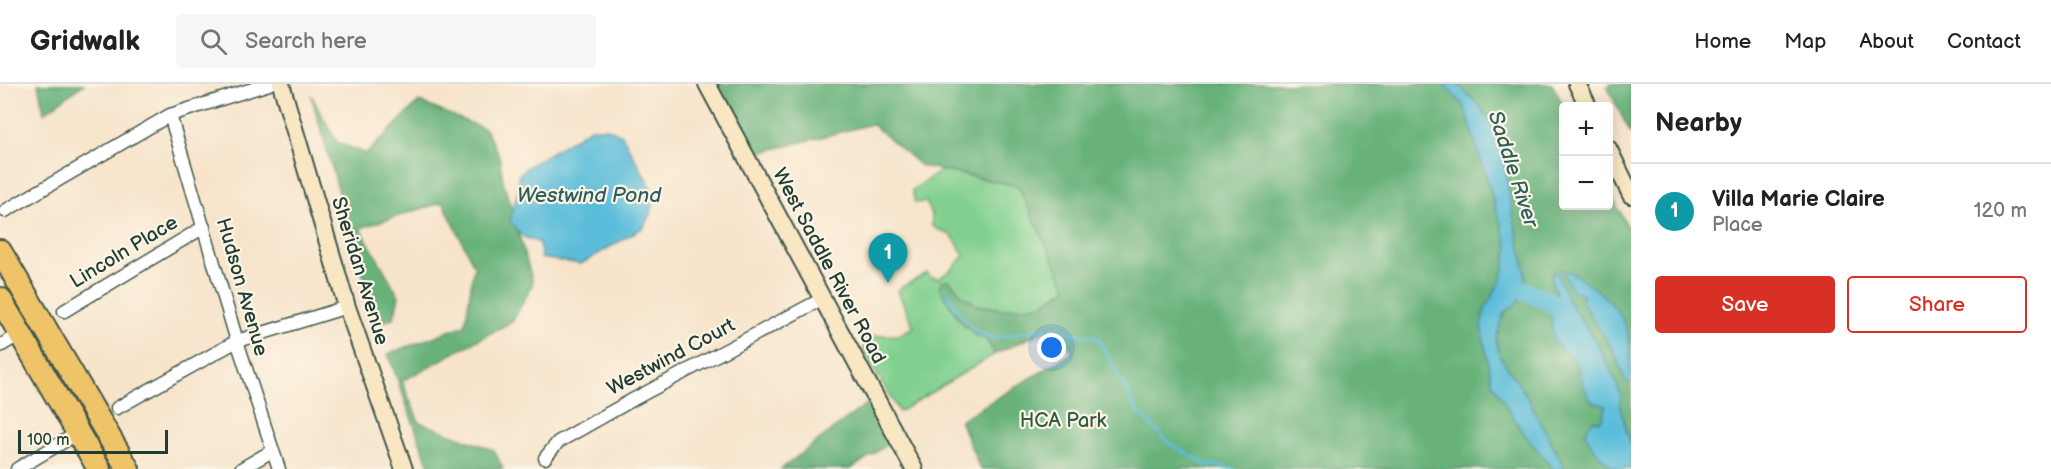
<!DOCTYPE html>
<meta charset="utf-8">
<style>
body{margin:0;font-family:"Balsamiq Sans",sans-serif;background:#f6f6f6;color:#222}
.controls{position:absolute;right:18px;top:18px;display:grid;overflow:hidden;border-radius:6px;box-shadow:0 3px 15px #0003}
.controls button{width:54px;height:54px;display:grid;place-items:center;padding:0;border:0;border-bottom:2px solid #e0e0e0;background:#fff;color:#222;font:30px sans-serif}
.scale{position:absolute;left:18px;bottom:15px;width:150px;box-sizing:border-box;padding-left:6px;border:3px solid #1f3d34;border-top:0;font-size:16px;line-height:21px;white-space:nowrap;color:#1f3d34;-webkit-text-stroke:4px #fcf5e5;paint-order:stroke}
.you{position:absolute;left:1052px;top:264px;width:21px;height:21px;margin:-15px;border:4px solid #fff;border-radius:50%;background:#1a73e8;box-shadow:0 0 0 9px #1a73e833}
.badge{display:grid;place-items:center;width:39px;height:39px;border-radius:50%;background:#d93025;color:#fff;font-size:20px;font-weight:700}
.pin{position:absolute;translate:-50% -50px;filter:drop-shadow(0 2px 3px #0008)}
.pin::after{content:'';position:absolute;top:32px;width:21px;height:18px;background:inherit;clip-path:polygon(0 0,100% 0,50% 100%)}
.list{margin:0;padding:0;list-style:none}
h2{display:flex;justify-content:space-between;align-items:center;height:78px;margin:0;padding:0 24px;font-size:26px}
h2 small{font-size:20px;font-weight:400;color:#767676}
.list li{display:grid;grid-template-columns:39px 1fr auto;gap:18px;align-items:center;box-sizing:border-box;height:96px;padding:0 24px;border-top:2px solid #e0e0e0}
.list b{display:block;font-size:22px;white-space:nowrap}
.list p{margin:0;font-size:20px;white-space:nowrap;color:#767676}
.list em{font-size:20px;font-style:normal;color:#767676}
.actions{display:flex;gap:12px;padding:18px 24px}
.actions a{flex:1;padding:14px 0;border:2px solid #d93025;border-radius:6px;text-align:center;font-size:21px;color:#d93025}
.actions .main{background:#d93025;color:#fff}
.icon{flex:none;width:33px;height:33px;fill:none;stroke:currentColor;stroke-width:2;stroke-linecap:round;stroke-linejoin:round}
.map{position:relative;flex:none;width:1631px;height:385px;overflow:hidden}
header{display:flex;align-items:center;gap:36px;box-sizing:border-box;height:84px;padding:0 30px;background:#fff;border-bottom:2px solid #e0e0e0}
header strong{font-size:28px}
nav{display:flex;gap:33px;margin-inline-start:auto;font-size:21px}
.search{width:420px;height:54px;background:#f6f6f6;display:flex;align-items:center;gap:15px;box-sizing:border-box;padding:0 21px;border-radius:6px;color:#767676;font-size:22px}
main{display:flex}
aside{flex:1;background:#fff}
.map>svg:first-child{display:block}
.green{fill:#81d08f;stroke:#508662;stroke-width:1.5}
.forest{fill:#68b27a;stroke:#447857;stroke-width:1.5}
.water{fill:#5cbdda;stroke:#3e7d87;stroke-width:1.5}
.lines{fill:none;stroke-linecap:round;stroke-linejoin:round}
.stream{stroke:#5cbdda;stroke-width:3}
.river{stroke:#5cbdda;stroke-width:18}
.street-casing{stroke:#3f564b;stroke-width:15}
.secondary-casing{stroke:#3f564b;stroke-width:20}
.highway-casing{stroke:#3f564b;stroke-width:26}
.street{stroke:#fff;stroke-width:12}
.secondary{stroke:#f9e7c3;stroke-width:16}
.highway{stroke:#efc469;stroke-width:22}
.labels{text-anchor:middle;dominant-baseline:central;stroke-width:4.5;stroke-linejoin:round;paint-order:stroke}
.street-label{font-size:20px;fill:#1f3d34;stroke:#fcf5e5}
.park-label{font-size:20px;fill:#335a46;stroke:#fcf5e5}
.water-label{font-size:21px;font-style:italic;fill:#2e5d5e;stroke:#fcf5e5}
</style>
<header>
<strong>Gridwalk</strong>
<div class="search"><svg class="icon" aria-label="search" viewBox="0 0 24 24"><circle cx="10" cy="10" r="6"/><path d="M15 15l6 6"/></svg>Search here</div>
<nav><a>Home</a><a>Map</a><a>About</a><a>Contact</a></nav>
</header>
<main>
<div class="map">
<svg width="1631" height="385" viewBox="0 0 1631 385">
<rect width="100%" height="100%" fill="#fcf5e5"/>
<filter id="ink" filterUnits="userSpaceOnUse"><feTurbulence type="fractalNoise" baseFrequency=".0167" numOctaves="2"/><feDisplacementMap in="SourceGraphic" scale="12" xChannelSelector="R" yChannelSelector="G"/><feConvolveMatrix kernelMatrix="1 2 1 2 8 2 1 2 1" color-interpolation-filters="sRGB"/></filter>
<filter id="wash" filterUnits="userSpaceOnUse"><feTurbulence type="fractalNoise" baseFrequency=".008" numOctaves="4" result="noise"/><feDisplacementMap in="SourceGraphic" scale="24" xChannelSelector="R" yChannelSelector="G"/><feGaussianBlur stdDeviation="1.35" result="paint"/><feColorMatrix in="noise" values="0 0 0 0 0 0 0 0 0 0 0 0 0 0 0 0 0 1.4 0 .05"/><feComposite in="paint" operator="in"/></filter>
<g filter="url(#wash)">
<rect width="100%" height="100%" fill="#f7e4cb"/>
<path class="green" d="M942,86L1018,102L1067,204L1041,221L1002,225L977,221L961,210L949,196L974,251L986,255L995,270L899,328L863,266L866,252L898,251L914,243L897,206L927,189L931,193L939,194L952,185L964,172C960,165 957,156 950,151C944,147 938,147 932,142V132L926,118L915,119L912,106Z"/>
<path class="forest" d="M38,0H84L44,29Z
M718,0H1552L1564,22V122H1608L1609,107L1631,149V385H980L960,336L1073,269L1056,241L995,270L986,255C962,247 951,223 939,202L942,197L949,196L961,210L977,221L1002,225L1041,221L1067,205L1018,102L921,82L872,40L759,69Z
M1611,0H1631V50L1607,2Z
M311,11L337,58L366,70L419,18L485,45L499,71L503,96L533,199L513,237L402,297L419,338L494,366L503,385H430L388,270L465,241L474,182L443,118L360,144L399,212L394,234L377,240Z
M869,318L888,360L851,385H781Z"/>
<path class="water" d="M1443,0H1457C1468,11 1480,20 1488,34C1506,66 1508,106 1515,141C1518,156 1527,182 1525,196C1523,212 1518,221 1504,228L1496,255L1500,273L1525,309L1565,385H1553L1521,346L1492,298L1481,242L1485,225L1502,194L1508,163L1464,22Z
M591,44H607L622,51L650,102L653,123L644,143L581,180L540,174L541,168L538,158C523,155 517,149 510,136L520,101L518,92L527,83Z
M1562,186C1578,190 1581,195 1594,204C1631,232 1631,254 1631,299L1626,298L1614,268L1581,216L1584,212L1577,207H1572Z
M1555,188L1557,189L1569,218L1597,259L1616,298L1621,312L1620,323L1631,363V385C1627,385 1620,385 1616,384C1603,379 1589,360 1585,348L1593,336L1598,337L1602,335L1606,322L1593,318L1588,313L1575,277L1556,260L1553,253L1550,228L1551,216L1556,209L1554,204L1552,202V190Z"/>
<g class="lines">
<path class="stream" d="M944,205C953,219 965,241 978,249C994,259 1012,249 1028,247C1050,244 1076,250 1098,254L1137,327L1169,359L1207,381L1235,385"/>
<path class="river" d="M1515,187V202L1550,218L1567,235"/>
</g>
</g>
<g filter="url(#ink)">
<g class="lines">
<g class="street-casing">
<path id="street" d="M170,31L237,257L279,385
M5,127L170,31L269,0
M64,227L204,143
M0,262L20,250
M117,324L237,257L347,223
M545,374L558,358L634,315L822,215
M17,385L78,349
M241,385L272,367"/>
</g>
<g class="secondary-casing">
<path id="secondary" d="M281,0L347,223L404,385
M707,0L914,385
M1577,0L1588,22
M1608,64L1631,111"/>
</g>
<g class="highway-casing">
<path id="highway" d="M0,167L128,385
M0,215L99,385"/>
</g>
<use href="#street" class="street"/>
<use href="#secondary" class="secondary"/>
<use href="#highway" class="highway"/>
</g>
</g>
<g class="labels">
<g class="street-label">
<text transform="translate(124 168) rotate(-31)">Lincoln Place</text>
<text transform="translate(829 182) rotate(62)">West Saddle River Road</text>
<text transform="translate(360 187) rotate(73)">Sheridan Avenue</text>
<text transform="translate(242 203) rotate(74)">Hudson Avenue</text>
<text transform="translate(671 273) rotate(-28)">Westwind Court</text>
</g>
<g class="park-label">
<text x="1063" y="337">HCA Park</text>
</g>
<g class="water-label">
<text transform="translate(1513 85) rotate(72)">Saddle River</text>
<text x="589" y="111">Westwind Pond</text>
</g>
</g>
</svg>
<div class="controls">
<button>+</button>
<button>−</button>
</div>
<div class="scale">100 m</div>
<div class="you"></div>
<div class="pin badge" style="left:888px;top:199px;background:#0f9aa8">1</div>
</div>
<aside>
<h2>Nearby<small></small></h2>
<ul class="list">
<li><span class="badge" style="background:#0f9aa8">1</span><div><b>Villa Marie Claire</b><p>Place</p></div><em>120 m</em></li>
</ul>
<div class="actions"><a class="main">Save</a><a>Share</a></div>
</aside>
</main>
